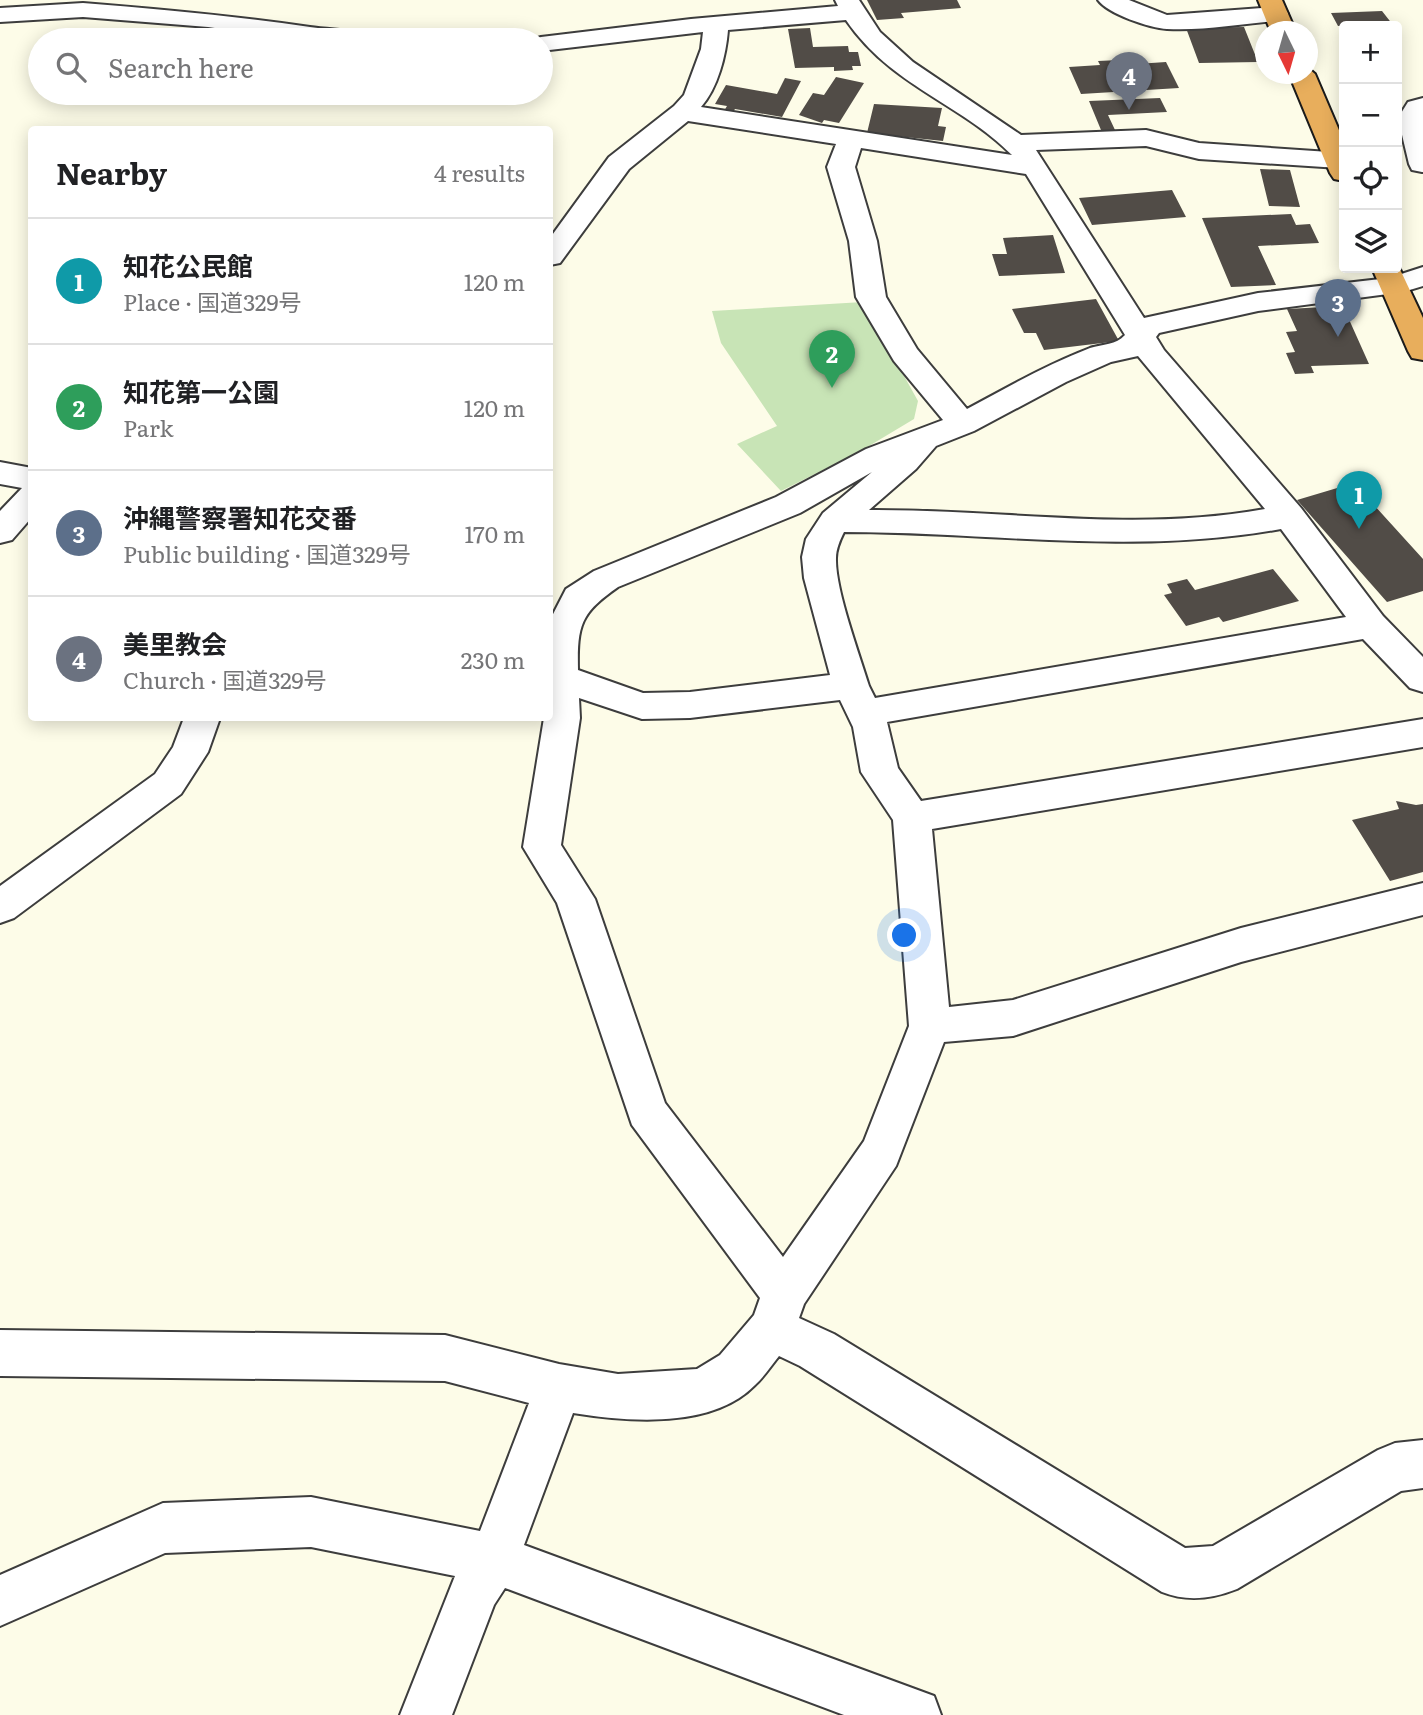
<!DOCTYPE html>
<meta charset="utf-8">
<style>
body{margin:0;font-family:Literata,"Noto Sans JP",serif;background:#f2f2f2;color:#202124}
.controls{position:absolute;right:21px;top:21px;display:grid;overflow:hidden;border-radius:7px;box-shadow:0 4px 18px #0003}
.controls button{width:63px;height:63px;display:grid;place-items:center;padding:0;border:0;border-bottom:2px solid #e0e0e0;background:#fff;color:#202124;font:35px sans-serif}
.compass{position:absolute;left:1255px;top:21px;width:63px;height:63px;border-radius:50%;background:#fff;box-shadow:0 4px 18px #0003;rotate:175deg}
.you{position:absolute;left:905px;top:936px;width:24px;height:24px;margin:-18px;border:5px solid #fff;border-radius:50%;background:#1a73e8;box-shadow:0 0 0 10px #1a73e833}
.badge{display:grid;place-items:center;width:46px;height:46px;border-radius:50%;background:#1a73e8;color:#fff;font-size:23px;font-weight:700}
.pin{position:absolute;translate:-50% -58px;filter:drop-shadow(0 2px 4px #0008)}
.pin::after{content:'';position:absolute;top:37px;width:24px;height:21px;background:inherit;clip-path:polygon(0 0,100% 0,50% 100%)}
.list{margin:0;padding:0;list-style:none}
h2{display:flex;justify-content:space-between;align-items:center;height:91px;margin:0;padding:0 28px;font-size:30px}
h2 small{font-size:23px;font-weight:400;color:#757577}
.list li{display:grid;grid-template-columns:46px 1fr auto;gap:21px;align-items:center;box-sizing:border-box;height:126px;padding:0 28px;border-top:2px solid #e0e0e0}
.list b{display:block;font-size:26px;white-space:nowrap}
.list p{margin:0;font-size:23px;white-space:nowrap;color:#757577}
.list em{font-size:23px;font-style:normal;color:#757577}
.icon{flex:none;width:38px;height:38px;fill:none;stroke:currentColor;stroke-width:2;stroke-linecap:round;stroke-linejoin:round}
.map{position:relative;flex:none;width:1423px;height:1715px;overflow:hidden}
.search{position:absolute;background:#fff;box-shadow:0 4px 18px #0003;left:28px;top:28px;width:525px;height:77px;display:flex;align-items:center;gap:18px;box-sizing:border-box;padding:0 24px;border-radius:38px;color:#757577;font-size:26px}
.panel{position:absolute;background:#fff;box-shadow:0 4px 18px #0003;left:28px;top:126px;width:525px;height:595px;border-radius:7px}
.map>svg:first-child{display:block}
.green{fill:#c8e4b6}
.building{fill:#514c47}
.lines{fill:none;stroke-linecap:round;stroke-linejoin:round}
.street-casing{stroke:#3d3d3d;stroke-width:4}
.highway-casing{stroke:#1b1b1b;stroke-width:4}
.street{fill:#fff;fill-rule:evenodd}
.highway{fill:#e8ae5c;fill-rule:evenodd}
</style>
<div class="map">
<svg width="1423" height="1715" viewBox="0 0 1423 1715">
<rect width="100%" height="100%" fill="#fdfce8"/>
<path class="green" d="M863,302L918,401L914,419L859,452L781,491L737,444L777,426L721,343L712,311Z"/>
<path class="building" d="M867,0H957L961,8L901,13L904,18L877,20Z
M1382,11L1393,25L1338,26L1331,13Z
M1244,27L1258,62L1199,63L1186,28Z
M810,28L813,47L848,46L849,52H858L861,66H852L853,70L834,71V67L795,68L788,29Z
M1120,60L1122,65L1166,62L1179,88L1081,94L1069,67L1100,65L1098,61Z
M836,77L864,83L839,123L824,120L822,123L799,115L813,93L824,95Z
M785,78L801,81L782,117L735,109L733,112L724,111L727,106L715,104L726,85L777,94Z
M1160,98L1167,112L1108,115L1115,130H1101L1089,101Z
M874,104L942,108L938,126L946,127L943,141L867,133Z
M1260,169L1290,170L1300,207L1269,206Z
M1172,190L1186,217L1092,225L1079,198Z
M1291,214L1296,225L1310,224L1319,243L1258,246L1276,285L1231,287L1202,218Z
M1053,235L1065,273L999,276L992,254H1007L1003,238Z
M1096,299L1119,341L1044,350L1036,333H1024L1012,309Z
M1343,306L1369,364L1311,366L1314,373L1295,374L1286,353L1295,352L1286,332L1297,331L1287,309Z
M1354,483L1423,559V591L1387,602L1297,500Z
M1273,569L1299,601L1223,622L1219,617L1186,626L1164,595L1172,593L1167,584L1187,579L1195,590Z
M1396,801L1416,805L1423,804V872L1390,881L1352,820L1399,809Z"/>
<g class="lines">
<g class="street-casing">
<path id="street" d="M835,0H859L880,32L913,62L1021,135L1146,130L1199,143L1344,153V167L1339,168L1199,159L1146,146L1036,150L1144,318L1258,293L1389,278L1423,267V286L1403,292L1258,311L1159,333L1156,337L1164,350L1301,508L1383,616L1423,657V692L1410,688L1363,639L887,722L898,768L921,801L1423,719V747L932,829L949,1007L1013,1000L1241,928L1423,883V915L1241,962L1013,1036L944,1042L896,1166L804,1304L799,1318L834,1334L1185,1548L1213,1546L1378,1450L1395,1443L1423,1440V1488L1401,1491L1237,1589C1212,1599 1187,1602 1162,1592L800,1366L779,1356C771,1366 764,1377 755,1385C712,1429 629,1422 573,1413L524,1545L915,1689L934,1696L941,1715H844L505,1588L494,1605L452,1715H400L455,1576L311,1547L165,1553L0,1626V1575L163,1503L311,1497L480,1531L529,1403L445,1381L0,1376V1330L445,1335L559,1364L618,1374L697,1369L720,1355L754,1315L760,1298L632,1125L557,903L523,847L544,718H550V620L566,589L594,571L776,497L866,449L943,420L894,361L856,297L849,241L827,167L836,144L688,121L629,169L560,263L550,265V238L609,157L674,106L684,95L701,49L703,32L541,51V40H531L541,37L691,19L838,6ZM846,20C892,87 959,102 1012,155L701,107C718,88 726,55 728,30ZM861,148L1026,174L1125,335C1116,345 1103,344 1090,348C1048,364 1008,387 967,409L917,349L886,297L877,241L855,167ZM1138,356L1265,509C1133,533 1002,509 869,510L916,469L936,446L974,431L1066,382L1111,362ZM872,472L823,513L806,539L802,557L804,578L830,675L690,692L643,693L578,670C577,624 581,613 618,587L800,513ZM1281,529L1346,617L875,698L869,686C859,653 835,589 836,558C836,549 840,540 844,532C993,532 1133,556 1281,529ZM579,698L642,719L690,718L840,700L853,727L861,772L893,820L909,1026L864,1141L783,1257L665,1103L595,899L561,845L580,718Z
M1098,0H1129L1167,15L1276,7L1285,9L1288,14L1285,19L1276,21C1241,24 1202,31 1167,29C1150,28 1108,14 1098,0Z
M83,3C159,9 234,16 310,27C331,30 354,30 375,35L378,40H296L208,27L83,17L0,22V8Z
M1423,98V172H1422L1412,170L1409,164L1398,118L1408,102Z
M0,462L32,468V517L12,540L0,543V511L22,488L0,484Z
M184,718H220L208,752L181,794L14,918L0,923V886L155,774L173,747Z"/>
</g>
<g class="highway-casing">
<path id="highway" d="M1258,0H1282L1296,32H1271Z
M1308,68L1315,74L1344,142V181L1334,179L1330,173L1289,74H1308Z
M1397,263L1423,318V360L1412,358L1408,351L1372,268H1397Z"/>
</g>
<use href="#street" class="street"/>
<use href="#highway" class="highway"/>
</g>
</svg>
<div class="controls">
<button>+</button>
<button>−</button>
<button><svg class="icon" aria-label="locate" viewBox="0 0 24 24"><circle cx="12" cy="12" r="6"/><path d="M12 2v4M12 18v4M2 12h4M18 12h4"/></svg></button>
<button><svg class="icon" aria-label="layers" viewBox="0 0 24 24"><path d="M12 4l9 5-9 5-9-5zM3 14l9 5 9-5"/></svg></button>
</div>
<svg class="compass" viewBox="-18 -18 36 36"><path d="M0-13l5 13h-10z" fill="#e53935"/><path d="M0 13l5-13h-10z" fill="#757577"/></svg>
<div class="you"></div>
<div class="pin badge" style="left:1359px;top:529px;background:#0f9aa8">1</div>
<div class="pin badge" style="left:832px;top:388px;background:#2e9e5b">2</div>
<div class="pin badge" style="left:1338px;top:337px;background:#5c6f8a">3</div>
<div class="pin badge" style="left:1129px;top:110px;background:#6b7280">4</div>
<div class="search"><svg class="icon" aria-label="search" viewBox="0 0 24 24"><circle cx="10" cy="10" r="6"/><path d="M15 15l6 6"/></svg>Search here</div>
<section class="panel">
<h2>Nearby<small>4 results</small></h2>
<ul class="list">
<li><span class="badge" style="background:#0f9aa8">1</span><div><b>知花公民館</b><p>Place · 国道329号</p></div><em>120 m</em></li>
<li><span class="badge" style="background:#2e9e5b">2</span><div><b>知花第一公園</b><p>Park</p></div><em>120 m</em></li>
<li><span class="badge" style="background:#5c6f8a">3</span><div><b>沖縄警察署知花交番</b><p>Public building · 国道329号</p></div><em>170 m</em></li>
<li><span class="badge" style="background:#6b7280">4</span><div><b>美里教会</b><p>Church · 国道329号</p></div><em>230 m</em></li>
</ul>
</section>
</div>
